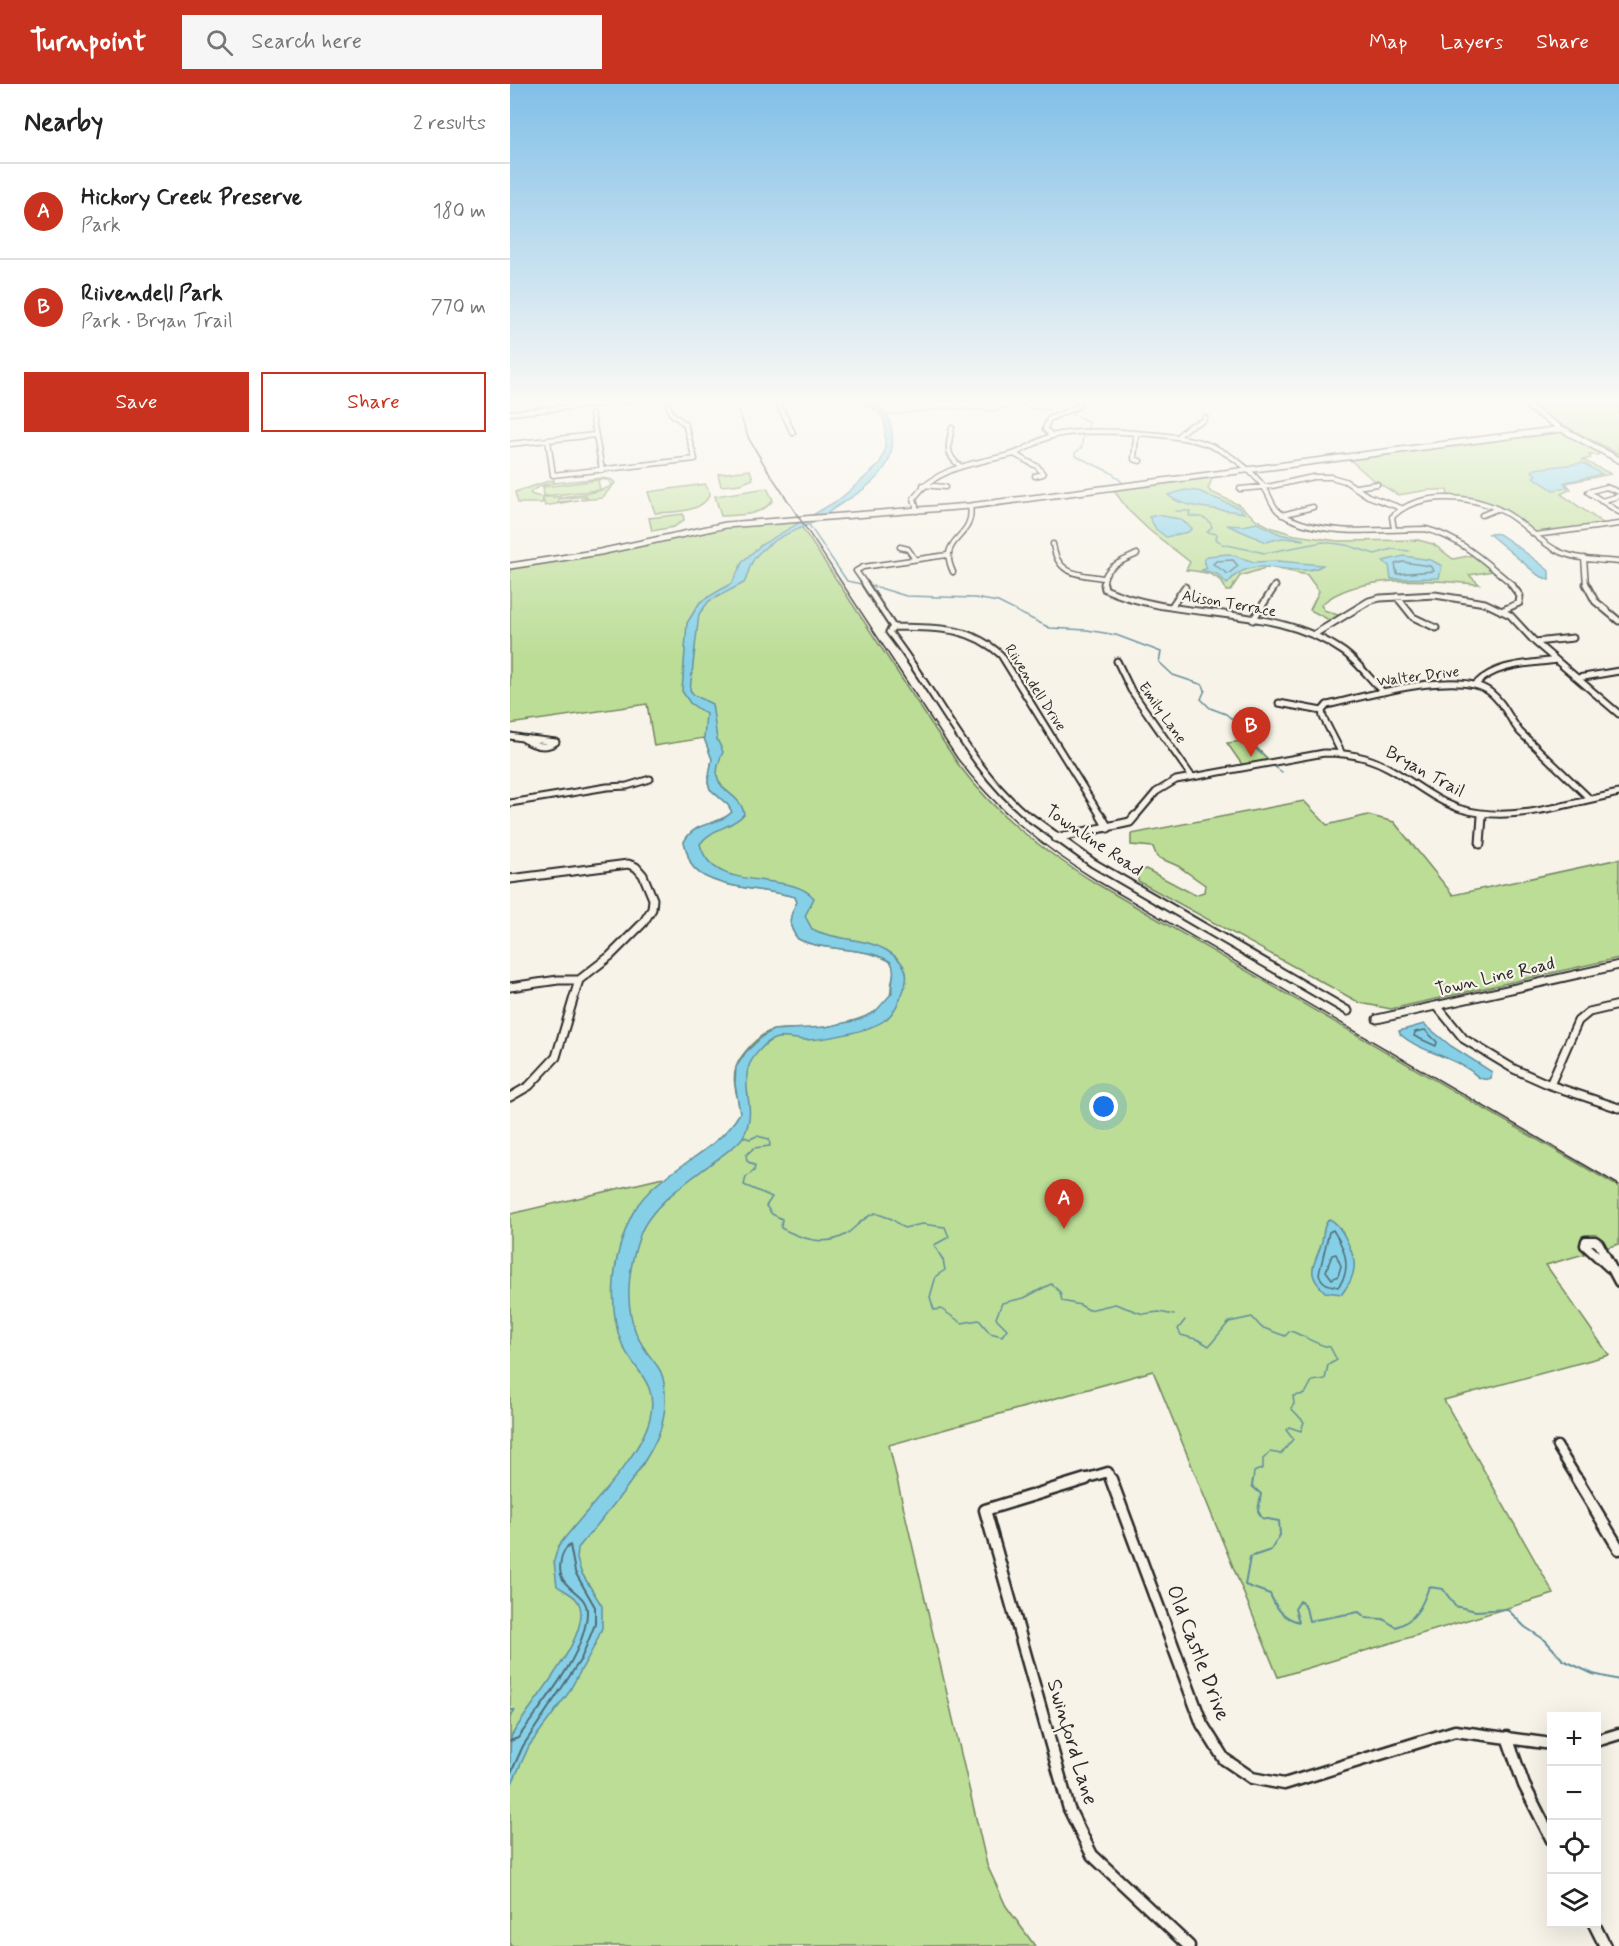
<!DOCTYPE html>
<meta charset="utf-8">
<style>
body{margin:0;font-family:Mynerve,sans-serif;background:#f6f6f6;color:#222}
.controls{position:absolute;right:18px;bottom:18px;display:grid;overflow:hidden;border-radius:0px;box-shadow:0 6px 24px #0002}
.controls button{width:54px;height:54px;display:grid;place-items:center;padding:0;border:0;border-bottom:2px solid #e0e0e0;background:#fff;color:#222;font:30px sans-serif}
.you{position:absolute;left:594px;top:1023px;width:21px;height:21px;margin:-15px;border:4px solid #fff;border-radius:50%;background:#1a73e8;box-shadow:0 0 0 9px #1a73e833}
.badge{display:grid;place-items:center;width:39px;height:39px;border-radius:50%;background:#c8321e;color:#fff;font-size:20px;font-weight:700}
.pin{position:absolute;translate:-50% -50px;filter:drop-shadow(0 2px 3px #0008)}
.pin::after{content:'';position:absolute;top:32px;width:21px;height:18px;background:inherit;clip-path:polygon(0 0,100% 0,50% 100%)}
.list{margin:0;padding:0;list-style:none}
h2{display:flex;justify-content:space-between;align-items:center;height:78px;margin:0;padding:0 24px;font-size:26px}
h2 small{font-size:20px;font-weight:400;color:#767676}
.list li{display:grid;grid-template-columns:39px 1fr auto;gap:18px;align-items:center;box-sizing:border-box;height:96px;padding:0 24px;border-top:2px solid #e0e0e0}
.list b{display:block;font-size:22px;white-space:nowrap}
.list p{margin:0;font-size:20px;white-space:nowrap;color:#767676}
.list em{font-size:20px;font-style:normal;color:#767676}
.actions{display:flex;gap:12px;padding:18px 24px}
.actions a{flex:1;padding:14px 0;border:2px solid #c8321e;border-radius:0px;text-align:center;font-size:21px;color:#c8321e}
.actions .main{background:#c8321e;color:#fff}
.icon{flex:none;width:33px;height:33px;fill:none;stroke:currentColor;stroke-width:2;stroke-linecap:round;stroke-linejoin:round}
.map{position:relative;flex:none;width:1109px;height:1862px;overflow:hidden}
header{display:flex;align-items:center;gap:36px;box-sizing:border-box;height:84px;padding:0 30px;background:#c8321e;color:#fff}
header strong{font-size:28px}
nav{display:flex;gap:33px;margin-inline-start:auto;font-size:21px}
.search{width:420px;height:54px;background:#f6f6f6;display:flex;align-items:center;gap:15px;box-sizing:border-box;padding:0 21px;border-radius:0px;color:#767676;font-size:22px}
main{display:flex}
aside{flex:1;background:#fff}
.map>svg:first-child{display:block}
.green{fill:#bbdd96;stroke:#738460;stroke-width:1.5;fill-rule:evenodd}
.water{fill:#86d0e7;stroke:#628e9c;stroke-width:1.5}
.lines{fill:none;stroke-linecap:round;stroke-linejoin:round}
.shore-far1{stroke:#4f6d76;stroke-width:1.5}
.shore{stroke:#4f6d76;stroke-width:2}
.stream-far1{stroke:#628e9c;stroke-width:1.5}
.stream{stroke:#628e9c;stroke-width:2}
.street-far4-casing{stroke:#2b2b2b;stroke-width:7}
.street-far3-casing{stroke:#2b2b2b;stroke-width:9}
.street-far2-casing{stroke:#2b2b2b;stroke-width:11}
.street-far1-casing{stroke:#2b2b2b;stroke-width:13}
.street-casing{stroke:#2b2b2b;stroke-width:15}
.secondary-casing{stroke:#2b2b2b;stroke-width:8}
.street-far4{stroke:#f7f3e8;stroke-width:4}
.street-far3{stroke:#f7f3e8;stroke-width:5}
.street-far2{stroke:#f7f3e8;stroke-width:7}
.street-far1{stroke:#f7f3e8;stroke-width:8}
.street{stroke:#f7f3e8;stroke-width:10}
.secondary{stroke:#f7f3e8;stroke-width:5}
.rail{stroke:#2b2b2b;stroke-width:1.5}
.labels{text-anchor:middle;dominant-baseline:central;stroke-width:4.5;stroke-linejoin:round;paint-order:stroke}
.far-street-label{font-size:15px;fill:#2b2b2b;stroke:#f7f3e8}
.street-label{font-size:18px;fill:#2b2b2b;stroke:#f7f3e8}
.near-street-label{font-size:21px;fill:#2b2b2b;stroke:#f7f3e8}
</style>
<header>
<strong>Turnpoint</strong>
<div class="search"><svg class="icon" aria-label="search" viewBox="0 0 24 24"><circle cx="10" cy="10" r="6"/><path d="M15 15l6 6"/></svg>Search here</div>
<nav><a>Map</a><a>Layers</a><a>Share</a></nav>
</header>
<main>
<aside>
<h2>Nearby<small>2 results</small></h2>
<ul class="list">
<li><span class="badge">A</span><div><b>Hickory Creek Preserve</b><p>Park</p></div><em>180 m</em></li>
<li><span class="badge">B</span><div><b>Riivendell Park</b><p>Park · Bryan Trail</p></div><em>770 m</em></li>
</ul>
<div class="actions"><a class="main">Save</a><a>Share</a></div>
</aside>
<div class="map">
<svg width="1109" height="1862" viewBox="0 0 1109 1862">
<rect width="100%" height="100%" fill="#f7f3e8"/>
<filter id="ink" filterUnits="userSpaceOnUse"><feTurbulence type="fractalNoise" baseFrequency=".0167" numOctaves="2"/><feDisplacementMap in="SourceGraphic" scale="12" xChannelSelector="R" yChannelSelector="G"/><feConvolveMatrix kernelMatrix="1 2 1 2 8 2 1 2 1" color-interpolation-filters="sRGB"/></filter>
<g filter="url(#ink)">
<path class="green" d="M1013,317H1109V370L1035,332Z
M1050,348L1088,367V371H1079L1081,374L1073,376L1101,390L1056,399L1061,405L1051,410L1094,440L1025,449L983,422L939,415L937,406H918L888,411L862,395L838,374Z
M240,386L243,395L231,400L211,402L208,390Z
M699,392L702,395L698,405L701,408L729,421L747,436L760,443L785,451L828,457L908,456L923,460L943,475L963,471L983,487L959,491L969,500H966C922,496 844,489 811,521L814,526L830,532L821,537L800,526L809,507L797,491L759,483L730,492L720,507H716C711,488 692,488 676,486L680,478L639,446L619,427L602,404Z
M92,394L102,396L105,399L92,414L70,416L77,414L76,412L48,415V418L68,416L35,422L33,415L32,419H8L5,408L39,397L44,396V399ZM85,395L98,396L102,401C93,410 29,418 20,409C28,397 70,397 85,395Z
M88,396L90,406L34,412L33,403Z
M195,400L200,409C194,429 162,428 145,429L138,408Z
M257,404L263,416C252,432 229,431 211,432L205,412Z
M173,430L174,436L164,443L142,447L139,434Z
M287,436L448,680C488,733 531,765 587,800L1109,1103V1160L1036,1181L1099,1271L934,1316L1044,1510L768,1593L643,1287L379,1361L477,1781L496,1822L525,1862H0V1130L157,1093C184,1074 213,1059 230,1029C229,1015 221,998 226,984C229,972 248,952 260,947C271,943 285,946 296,945C318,944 382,934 381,905C381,894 387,888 381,878C353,861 317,869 288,855C277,841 279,833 287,818L285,813C261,805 201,805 184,784C178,777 177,766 174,758C185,736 207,743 222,728L218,721L200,705L198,698L202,675L194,654L144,662L137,620L0,640V483L217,442Z
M739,656L760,677L733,682L717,659Z
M794,717L817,741L858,731L884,738L943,811L1109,775V874L881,925L850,919L628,797V788L636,785L685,811L694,808L695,801L668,782L647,773L643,763L621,761V750Z"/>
<path class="water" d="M351,317C363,317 376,326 379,336C393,380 364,400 329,421C318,428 310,436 298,441C280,448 261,456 247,471C239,479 239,490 234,499L199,517L189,530L180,606L184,611L202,620L207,655L213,668C193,710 230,704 234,730C223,744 201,744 190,760C203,812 278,784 304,814L295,832L302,845C325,857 353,853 376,866C386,872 399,883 396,897C394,909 385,929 375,936C358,948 316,955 296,956C286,956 273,951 264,955C255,958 240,975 238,985C232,1009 247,1024 234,1051C230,1060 217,1067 210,1073C185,1092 141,1120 130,1151C119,1182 114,1218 126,1249C131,1262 140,1272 148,1283C157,1295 156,1322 153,1336C146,1373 93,1434 68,1464L67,1475L71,1488L92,1522V1544L85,1561L57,1611L19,1662L0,1704C0,1692 0,1663 1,1653C14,1626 91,1544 66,1515C62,1510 53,1506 47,1502L44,1477L48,1463C75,1425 129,1377 140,1334C149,1298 123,1286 112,1260C99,1229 102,1183 113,1153C116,1144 119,1135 124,1127C148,1085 204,1073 230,1029L225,1000L226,983L236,968L253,952L263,946L316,943L348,936L365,928L382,909C380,898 387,889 381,878C353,861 317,869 288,855C277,841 279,833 287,818L285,813C261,805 201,805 184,784C178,777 177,766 174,758C185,736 207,743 222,728L218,721L200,705L198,698L202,675L194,654L196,630L180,619L172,607L177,539L190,518L222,499L233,477L251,461L330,415L369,381L375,366V340L370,329Z
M1073,379L1092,390L1056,398L1054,399L1058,404L1043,406L1023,393L1026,391L1022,387L1025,385Z
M675,406L688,407L729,424L734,429C714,425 672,425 658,411Z
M647,431L670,435L682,444L678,448L656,453L646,445L639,433Z
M747,439L770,450L795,456L772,454L756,458L717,441L733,442Z
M979,450C981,450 987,449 989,450C992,451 1037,484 1039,487V496L1028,491Z
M719,470L744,478L768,477L813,481C789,496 755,472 727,490C724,492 720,497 717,500L707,490L692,486L697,484L694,477L697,472Z
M894,472L921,476L932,482L929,494L881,495L879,482L873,477Z
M914,940L941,962L982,988L981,994C972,998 967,992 961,987C939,971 910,968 890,950L889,947Z
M819,1135C831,1139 846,1172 844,1184C843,1195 838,1201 832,1210L815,1208C793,1187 806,1181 812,1157C814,1147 813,1143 819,1135Z"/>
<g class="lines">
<path class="shore-far1" d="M723,476L728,482L718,490L703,480L706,477Z
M893,478L920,482L924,487L887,490L885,480Z
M915,946L927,958L926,962L904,952L905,948Z
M823,1146C835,1164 843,1185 828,1203C818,1201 812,1200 809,1190L819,1148Z
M826,1170L831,1182L828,1192L822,1195L816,1187L822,1171Z"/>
<path class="shore" d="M0,1657L8,1654C32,1620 74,1573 77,1530C79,1505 44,1508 51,1476C52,1469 55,1465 60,1461L65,1488L85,1523V1540L71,1575L13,1662L0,1691"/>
<path class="stream-far1" d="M20,326L35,317
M560,329L579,338L578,344
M378,331L436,324L484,327L509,320L523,325L539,326
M573,350L572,363L565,369L566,372L602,389L613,399
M666,427H680L679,432C688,433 699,432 702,443L697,448L707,450L706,455L710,458
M299,441L337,497L351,500
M712,460L755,469L813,458L836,461L865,470L882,465L899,467
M357,500L396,512L465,514L488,518L540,544L577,546L606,551L651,568L649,578L663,591L693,601L695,606L691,615L700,624L716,630L731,643L739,659L758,676
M762,681L772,688
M234,1053L240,1055L247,1052L259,1055L260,1062L244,1064L236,1071L237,1077L245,1082L244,1087L236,1093L234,1101L262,1113L256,1122L262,1130L272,1135L271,1144C290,1154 314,1163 335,1151C346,1144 349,1136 365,1129L382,1135L394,1144L412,1140L435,1143L439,1153L424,1161L433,1176L435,1186L426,1192L420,1213L424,1226L431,1225L452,1239L469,1236L480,1249L492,1252L497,1245L486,1234L492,1219L514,1214L541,1200L550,1208L552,1217L570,1221L579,1226L605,1220L633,1230L649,1228L664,1231
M675,1236L668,1245L671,1251L689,1256L699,1262L719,1238L742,1233L751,1243L775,1252L780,1247C794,1251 805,1261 820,1263L827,1276L818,1281L815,1295L802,1297L795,1310L783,1312L784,1320L781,1324L794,1338L791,1347L779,1343L776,1346L783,1355L771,1370L760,1368L753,1375V1384L744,1388L743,1396"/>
<path class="stream" d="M743,1395L742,1402L751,1410L748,1427L752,1434L769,1437L770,1451L761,1466L740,1473L735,1501L760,1510C766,1524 773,1534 789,1538L785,1525L790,1517L796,1524L799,1537L849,1528L856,1534L873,1535L886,1543C906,1536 912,1522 919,1503L933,1505L945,1522L966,1527L997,1525L1015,1543L1035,1556L1053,1576L1083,1590L1109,1596
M0,1626H5L0,1633"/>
<g class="street-far4-casing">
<path id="street-far4" d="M267,317L283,349
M0,329L119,317
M82,330L92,386
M442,344C438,360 435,371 450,382
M542,352L535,345L539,335L569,322
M626,352L624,375L630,377
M668,352L678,343L694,336L695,333
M38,356L43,391L185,375L175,340L161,329L157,317
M0,360L85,351
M504,370L528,383L533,390L525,392
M413,401L435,403
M846,403L867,400
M730,405L762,402L803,393H821L835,397L858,412L891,424
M1109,408L1096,403L1078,408L1109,428
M1091,417L1109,412
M407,427L404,414C426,383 466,379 500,371C515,367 527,356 542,352C572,343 669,349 699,361C718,369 737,383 750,398C764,414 758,425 781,435C821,453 874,445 916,445C951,454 976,479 1003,501
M772,431L803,423
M972,431L987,425
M884,445L882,433C909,406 962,411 994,428C1015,439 1029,459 1050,468C1069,476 1089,476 1109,478
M1025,451L1109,440
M543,460C547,491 567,490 593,494
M390,463L398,465L404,474
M1074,474L1076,501
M443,488C426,453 466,455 460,422
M356,501L346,487L353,483L437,471
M594,501C592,483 613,477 627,470"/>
</g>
<g class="street-far3-casing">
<path id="street-far3" d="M355,500L383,543C424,544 459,541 491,571L592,734
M594,500L595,505C671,539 764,518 834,568C849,579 860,595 873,608
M1076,500L1085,517L1109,537
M887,513L903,533L926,544
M662,522L675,503
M991,527L1009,519L1010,512L1001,500
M743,536L765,502
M383,543L379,548C428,610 458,683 520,734
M803,551L859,517L870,514L925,511L975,519L1000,531L1025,558L1109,630
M1025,558L1063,554
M607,577L621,606L682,693
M1068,594L1109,587
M966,600C986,579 1019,580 1046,576
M769,619L812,627
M0,652L12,654
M12,654L46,658C34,666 22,661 12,654Z
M831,668L813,633L812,627L817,621C853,613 950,584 980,608C995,620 998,633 1010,648L1079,714
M0,719L97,703L117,702L140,695
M624,734L646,708L666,696L814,669C828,669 841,670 855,674C890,684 916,714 951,725C1002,740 1059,719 1109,709
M972,734V730"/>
</g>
<g class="street-far2-casing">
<path id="street-far2" d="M518,732L583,779L838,927
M591,732L598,744
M546,754L620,738L625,732
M970,760L972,732
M0,795L118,780L126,783L133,791L143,815L142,825L133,839L100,872L69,896L46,973L19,1002L0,1013
M0,903L48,896H69
M927,922L954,955L1004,985L1040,1001L1109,1024
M867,935L1109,881
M1040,1001L1068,937L1079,928L1109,921"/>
</g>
<g class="street-far1-casing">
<path id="street-far1" d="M1100,1184L1075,1161L1076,1157H1085L1089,1160L1109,1198
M1047,1362L1068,1396
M571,1396L598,1388L601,1396"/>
</g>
<g class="street-casing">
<path id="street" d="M576,1395L475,1426L559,1725L582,1771L679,1862
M601,1395L692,1640L714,1675L742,1694L774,1700L945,1647L1042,1660
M1067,1395L1109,1465
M997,1653L1014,1701L1042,1756
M1086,1657L1109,1650
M1084,1840L1095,1862"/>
</g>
<g class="secondary-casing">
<path id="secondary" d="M1009,317L1052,345
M1054,346L1109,376
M0,482L90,468L216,441L460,422L1052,345"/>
</g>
<use href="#street-far4" class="street-far4"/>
<use href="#street-far3" class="street-far3"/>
<use href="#street-far2" class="street-far2"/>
<use href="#street-far1" class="street-far1"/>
<use href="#street" class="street"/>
<use href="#secondary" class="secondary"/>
<path class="rail" d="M225,317L239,355L255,382L447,674C486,726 534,764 589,798L1109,1101"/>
</g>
</g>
<linearGradient id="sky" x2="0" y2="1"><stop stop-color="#81bfe8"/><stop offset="0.55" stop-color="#fbfaf5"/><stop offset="1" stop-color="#fbfaf5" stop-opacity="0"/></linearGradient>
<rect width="1109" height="577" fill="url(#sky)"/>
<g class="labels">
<g class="far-street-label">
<text transform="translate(719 520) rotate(10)">Alison Terrace</text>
<text transform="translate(908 593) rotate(-7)">Walter Drive</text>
<text transform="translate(525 604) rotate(57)">Riivendell Drive</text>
<text transform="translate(652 629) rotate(55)">Emily Lane</text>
</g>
<g class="street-label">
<text transform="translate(915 688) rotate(29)">Bryan Trail</text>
<text transform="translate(584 757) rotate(34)">Townline Road</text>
<text transform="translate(985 893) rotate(-13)">Town Line Road</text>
</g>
<g class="near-street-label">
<text transform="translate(688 1569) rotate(69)">Old Castle Drive</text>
<text transform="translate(562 1658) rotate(73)">Swinford Lane</text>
</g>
</g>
</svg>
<div class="controls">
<button>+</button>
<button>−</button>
<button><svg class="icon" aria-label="locate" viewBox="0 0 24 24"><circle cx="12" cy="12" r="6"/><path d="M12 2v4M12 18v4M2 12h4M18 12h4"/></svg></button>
<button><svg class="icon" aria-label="layers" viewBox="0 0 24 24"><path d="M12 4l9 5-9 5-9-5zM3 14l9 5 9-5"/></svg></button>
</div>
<div class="you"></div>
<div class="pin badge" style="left:554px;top:1145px">A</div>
<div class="pin badge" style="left:741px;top:673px">B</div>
</div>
</main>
